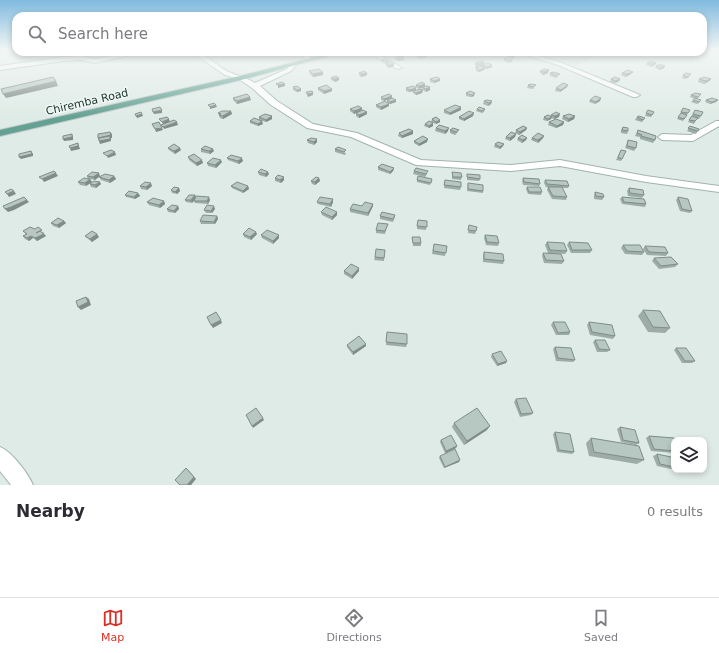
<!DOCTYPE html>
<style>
body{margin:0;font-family:"DejaVu Sans",sans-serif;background:#f2f2f3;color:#2b2b33}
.controls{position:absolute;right:12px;bottom:12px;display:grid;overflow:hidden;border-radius:8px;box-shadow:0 2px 6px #0003}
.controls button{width:36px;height:36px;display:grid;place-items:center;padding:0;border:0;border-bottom:1px solid #e1e1e2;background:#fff;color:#2b2b33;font:20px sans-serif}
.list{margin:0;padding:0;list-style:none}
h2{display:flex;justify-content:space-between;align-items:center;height:52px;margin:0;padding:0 16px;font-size:17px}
h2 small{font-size:13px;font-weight:400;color:#7c7c81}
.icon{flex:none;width:22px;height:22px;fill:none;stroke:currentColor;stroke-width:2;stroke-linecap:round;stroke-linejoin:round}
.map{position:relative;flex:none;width:719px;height:485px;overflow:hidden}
.search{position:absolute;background:#fff;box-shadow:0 2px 6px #0003;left:12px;right:12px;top:12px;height:44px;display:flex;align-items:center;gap:10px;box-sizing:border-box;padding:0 14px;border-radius:12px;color:#7c7c81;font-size:15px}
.sheet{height:112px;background:#fff}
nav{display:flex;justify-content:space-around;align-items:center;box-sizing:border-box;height:56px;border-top:1px solid #e1e1e2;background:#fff;font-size:11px;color:#7c7c81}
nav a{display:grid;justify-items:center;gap:2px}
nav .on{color:#d93025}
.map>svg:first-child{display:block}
.built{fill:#cddbd5}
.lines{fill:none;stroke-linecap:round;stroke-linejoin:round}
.minor-casing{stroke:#a2b3ad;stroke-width:2}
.major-casing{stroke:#c1c8c6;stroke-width:2}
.minor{fill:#fff;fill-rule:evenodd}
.major{fill:#63a193;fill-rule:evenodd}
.wall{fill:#9daca7}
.shaded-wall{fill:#808c88}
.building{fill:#b7c8c2;stroke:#808c88}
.labels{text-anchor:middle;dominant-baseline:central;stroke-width:3;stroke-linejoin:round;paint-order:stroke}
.far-street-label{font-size:11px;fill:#203b34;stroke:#f0f7f4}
</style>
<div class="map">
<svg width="719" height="485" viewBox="0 0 719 485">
<rect width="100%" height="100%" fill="#dfebe6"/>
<path class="built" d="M534,52H602L576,66Z"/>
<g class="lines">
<g class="minor-casing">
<path id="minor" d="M132,52H144L95,63L82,60L64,61L0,70V66L64,57L82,56L95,59Z
M191,52C205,52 216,66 229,72C238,76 247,78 255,83L287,69L291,64H295L296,65L291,71L260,86L277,101L313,124L357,133L421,160L511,165L560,160L646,176L719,186V192L646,182L560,166L511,171L416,165L351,137L307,128L271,105L252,88L239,79L225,75Z
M296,52H303L314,60L309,61Z
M368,52H375L402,68L397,69Z
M515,52H525L562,63L640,95L636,97H633L558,65Z
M716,121H719V126L693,141L662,140L658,137L662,134L691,135Z
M0,447C12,452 28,473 33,485H11L0,471Z"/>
</g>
<g class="major-casing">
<path id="major" d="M334,52H344L241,80L0,136V130L240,76Z"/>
</g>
<use href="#minor" class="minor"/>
<use href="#major" class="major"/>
</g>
<path class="wall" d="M567,52H576L573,54Z
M416,55H427V57L420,59L416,57Z
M507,56H516L512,58V61L509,63L504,61V59L507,58Z
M395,58L404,60L398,61L395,60Z
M381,60L389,61V63L394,64V66L389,68L386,66V64L381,62Z
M484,62V64L480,66L482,67V65H492V67L486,69H485L484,70L479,72L476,71V69L475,68L476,65H475V63Z
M647,63H656L655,65L651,67L646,65Z
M656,66H665L664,68L660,70L655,68Z
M549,70L548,73L543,75L540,73V71Z
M309,71L323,72V75L313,77L310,74Z
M633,72L631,74L625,77L621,75L622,73Z
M359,73H367V75L361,77L359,75Z
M550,73L559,76L556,78L550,76Z
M683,75L689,77L686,79L682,78Z
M331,78H339V80L335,82L331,80Z
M430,79H440V81L434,83L430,82Z
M611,79H620L619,81L615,83L610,82Z
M699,79H711L709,81L704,84L698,82Z
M425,84V86L430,87V90L426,92L423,90L422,93L416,95L413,93V91H415L409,92L406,91V88L416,90H422V88L419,89L415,87L416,85Z
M528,85L535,88L532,89L527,88Z
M568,85L567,87L560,92L555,91L556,88Z
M293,87L301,91L297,92L293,90Z
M318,88L332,89V91L324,94L318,90Z
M466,93L474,96L471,97L466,96Z
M701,94L699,97L696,99L701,100L699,103L697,104L691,102L693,100L695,99L690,97L691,95Z
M381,97L392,98L396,102L390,104H389V106L381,110L376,107V105L387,102V100L391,98L384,101L381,100Z
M233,98L251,100L237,104L233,100Z
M601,98L600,101L595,104L589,102L590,100Z
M706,100L716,102L710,104L705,102Z
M484,101H492L491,104L488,106L483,104Z
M362,108V110L354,114L350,111V109Z
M683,108L690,110L683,121L677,119L681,114H680Z
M477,109H485L484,112L482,113L476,111Z
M444,110H461L450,115L444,113Z
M648,110L654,112L651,117L645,116Z
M695,110L703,112L699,119L697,118L694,124L688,122Z
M231,111L232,114L223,119L220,118L218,113Z
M367,112V114L359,118L356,116V113Z
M474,113L473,116L464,121L459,119V117Z
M551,115L559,117L554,119L551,118V119L547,121L543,120L544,117L550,116Z
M563,116H575L574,119L568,122L562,119Z
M259,117L272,119L266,122L259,120Z
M637,117L645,118L642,122L635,120Z
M432,119L440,120V122L436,124L431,122Z
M250,121L263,124L258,126L250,123Z
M549,122H564L563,125L556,128L548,125Z
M433,123V126L429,128L424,126L425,124Z
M690,126L699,129L696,134L687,131Z
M623,127L628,131L627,134L621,133V130Z
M436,128L448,131L445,134L435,131Z
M527,128L526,130L519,135L515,133L516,130Z
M450,130L458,132L455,135L450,133Z
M638,130L655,140L653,143L640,139V137L635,136Z
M413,131V134L402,138L398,136L399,133Z
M516,134L515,137L510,141L505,139L506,137Z
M544,136L543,138L538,143L531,140L532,138Z
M518,138H527L526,140L522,143L517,140Z
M317,139V142L314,145L308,143L307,140Z
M628,140L636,148L634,151L625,148Z
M414,141L427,142L419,146L414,143Z
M495,144H504L503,146L500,149L494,147Z
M168,148L181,150L175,154L169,150Z
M201,149L214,151L210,154L201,152Z
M335,149L346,153L345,155L335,152Z
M621,150L626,151L621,161L616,160Z
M188,157L203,163L197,166L189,160Z
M227,158L243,161L239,164L228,160Z
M222,162L216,168L208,166L207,163Z
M378,167L394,168L393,171L390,174L378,170Z
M414,171L427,174L425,177L413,174Z
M258,172L269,174L266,177L259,175Z
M452,172L462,177L461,180L452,179Z
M467,174L480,179L479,181L467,180Z
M87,176H100L95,180L90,179L92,182L86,186L80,185L78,182L88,179Z
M114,176L116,179L110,183L101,180L99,177Z
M284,177V180L281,183L275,181V178Z
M319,178L320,181L315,185L312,184L311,181Z
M523,178L540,184L539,186L523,185L522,181Z
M432,179L430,185L417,182V180Z
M445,180L461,187L460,190L444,188Z
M545,180L569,186L568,188H562L567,197L566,200L552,199L547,190L548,187H546L544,183Z
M468,183L483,191V193L467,191Z
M90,184H101L96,188L91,187Z
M140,186H152L147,190L141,189Z
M231,186H248L249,189L243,193L232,188Z
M527,187L542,192L541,195L528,194L526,189Z
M179,188L180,191L177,194L172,193L171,190Z
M629,188L644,195L642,198L628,196L627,191Z
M595,192L604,197L602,200L594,199V195Z
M138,193L140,196L135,199L126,197L125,195Z
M195,195L196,197L210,200L208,204L195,203L194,201L192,203L186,202L185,200Z
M622,197L646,204L645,207L622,204L620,199Z
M678,197L692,211L690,213L680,211L676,200Z
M333,199V202L331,207L318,204L317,202Z
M164,201L165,204L160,208L149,205L147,202Z
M373,204V206L368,216L350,212V209Z
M178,206L179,209L175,213L168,212L167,209Z
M215,209L212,213H206L204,210Z
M321,212L337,215L332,220L322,215Z
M395,215V217L393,222L380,219V216Z
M217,216L218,219L215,224H201L200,221Z
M418,220L427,221L426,230L417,229Z
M64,221L66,223L59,228L53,226L51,223Z
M388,224L385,234L376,233V230Z
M469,225L476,231L475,234L468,233Z
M23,231L44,232L43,233L46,236L37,241L33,238L29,241L25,239L23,236L26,234Z
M243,234H257L251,240L244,237Z
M261,235H279V238L273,244L262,238Z
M485,235L499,243L498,246L486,245L484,238Z
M85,236L99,237L92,242L87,238Z
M412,237L421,243V246H413Z
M547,242L567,251L565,254L548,253L545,245Z
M569,242L592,250L590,253H571L567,245Z
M434,244L447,246L445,256L432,254Z
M623,245L644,252L642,255L625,254L621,248Z
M645,246L668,253L666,256L647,255L643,249Z
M385,250L384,261L374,260L375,257Z
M484,252L504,261L503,264L483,262V255Z
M543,253L564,261L562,264L544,263L542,256Z
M654,258L678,264L675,267L659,269L652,261Z
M344,271H359L352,279L344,274Z
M643,310L670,328L665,333L648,332L638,316Z
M553,322L570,332L569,335H556L551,325Z
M589,322L615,336L613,339L590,335L587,325Z
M387,332L407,344L406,347L386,345Z
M595,340L610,350L607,352H597L593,342Z
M366,344V346L353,355L347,347V345Z
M555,347L575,360L573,362L556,361L553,349Z
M676,348L695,361L692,363H682L674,350Z
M492,354L506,363L497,366L491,357Z
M516,399L533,413L531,415L520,417L514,402Z
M454,423L487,430L464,445L452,427Z
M620,427L639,443L636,445L621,442L617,429Z
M555,432L574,452L572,454L557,452L553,434Z
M649,436L674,440V453L651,451L646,438Z
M591,438L644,460L637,464L589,456L586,443Z
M441,440L457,446L456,448L445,453L440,442Z
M657,454L674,466V468L671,469L657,466L653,456Z
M440,456L459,462L444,468L439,458Z"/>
<path class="shaded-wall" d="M516,54V56L511,59V57Z
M427,55V57L420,59V57Z
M404,57V60L398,61V59Z
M513,58L512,61L509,63L510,60Z
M484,62V64L479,67V64Z
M656,63L655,65L651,67L652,64Z
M394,64V66L389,68V65Z
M492,65V67L486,69L487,67Z
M665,66L664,68L660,70L661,67Z
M485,68L484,70L479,72V70Z
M549,70L548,73L543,75L544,72Z
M323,72V75L313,77V74Z
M633,72L631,74L625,77L627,74Z
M367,73V75L361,77V74Z
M339,78V80L335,82L334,79Z
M440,79V81L434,83V81Z
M620,79L619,81L615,83L616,81Z
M711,79L709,81L704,84L706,81Z
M56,81L58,86L6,98L3,94Z
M285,84V86L278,88V85Z
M425,84V86L419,89V86Z
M568,85L567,87L560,92L561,90Z
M430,87V90L426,92V89Z
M416,88V90L409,92L410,90Z
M301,89V91L297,92V90Z
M332,89V91L324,94V91Z
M423,90L422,93L416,95V93Z
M313,93V95L308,97L307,94Z
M475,93L474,96L471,97L472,95Z
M392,96V98L384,101V99Z
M250,97L251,100L237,104V101Z
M601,98L600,101L595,104L596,102Z
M396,100V102L390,104V102Z
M718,100L716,102L710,104L712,102Z
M492,101L491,104L488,106L489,103Z
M389,104V106L381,110V107Z
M216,105L217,107L210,109V107Z
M461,107V110L450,115V113Z
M362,108V110L354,114V111Z
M162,110V113L154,114L153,112Z
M231,111L232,114L223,119V116Z
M367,112V114L359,118V115Z
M474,113L473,116L464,121V119Z
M142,114L143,116L137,118L136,116Z
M560,114L559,117L554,119L555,116Z
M272,116V119L266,122V120Z
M575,116L574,119L568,122L569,119Z
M552,117L551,119L547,121L548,119Z
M169,119L170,122L163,124L162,122Z
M440,120V122L436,124V122Z
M262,121L263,124L258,126V124Z
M177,122L178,125L164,129L163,127Z
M564,122L563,125L556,128L557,126Z
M433,123V126L429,128V126Z
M162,128L163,130L156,132L155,129Z
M449,128L448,131L445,134V131Z
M527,128L526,130L519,135L520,132Z
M413,131V134L402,138V136Z
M110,132L112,134V138H111V141L100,144L98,138Z
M72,134L73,137V140L64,141L63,139Z
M516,134L515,137L510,141V138Z
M544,136L543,138L538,143V140Z
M527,138L526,140L522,143L523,140Z
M317,139V142L314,145V142Z
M428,139L427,142L419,146V144Z
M78,143L80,149L71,151L70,148Z
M504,144L503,146L500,149V147Z
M180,148L181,150L175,154L174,151Z
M213,149L214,151L210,154L209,151Z
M31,151L33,154V156L21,159L19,157Z
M115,152L116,155L108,158L107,156Z
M242,158L243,161L239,164L238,161Z
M202,160L203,163L197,166L196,163Z
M221,160L222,162L216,168L215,165Z
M394,168L393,171L390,174V172Z
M268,172L269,174L266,177L265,174Z
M56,173L58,176L44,182L42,179Z
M99,173L100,176L95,180L93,177Z
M114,176L116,179L110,183L109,180Z
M284,177V180L281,183L280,180Z
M319,178L320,181L315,185V182Z
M90,179L92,182L86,186L85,183Z
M100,182L101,184L96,188L95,185Z
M151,183L152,186L147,190L146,187Z
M248,186L249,189L243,193V191Z
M179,188L180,191L177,194L175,192Z
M14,191L16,194L9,197L7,194Z
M138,193L140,196L135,199L134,197Z
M195,195L196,198L192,203L191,200Z
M209,197L210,200L208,204L207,201Z
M333,199V202L331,207L330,204Z
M27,200L29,202L14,210L8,212L5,209Z
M164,201L165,204L160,208L159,205Z
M373,204V206L368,216V213Z
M178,206L179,209L175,213L174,211Z
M214,206L215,209L212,213L211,211Z
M337,212V215L332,220V217Z
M217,216L218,219L215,224L214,222Z
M64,221L66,223L59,228L57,225Z
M256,232L257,234L251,240L250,237Z
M44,234L46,236L37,241L35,238Z
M97,234L99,237L92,242L90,239Z
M279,235V238L273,244V241Z
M31,236L33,238L29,241L27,238Z
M359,268V271L352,279V276Z
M86,297L89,299L91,305L81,310L78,307Z
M221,320L222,323L213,328L211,325Z
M366,344V346L353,355V352Z
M507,361L506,363L497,366L498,364Z
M263,418L264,420L253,428L252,426Z
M490,426L487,430L464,445L467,441Z
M457,446L456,448L445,453L446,451Z
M460,460L459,462L444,468L445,467Z
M188,470L196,479L191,485H187Z"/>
<path class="building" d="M424,53L427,55L420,57L416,55Z
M512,53L516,54L511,57L507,56Z
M401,56L404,57L398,59L395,58Z
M508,57L513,58L510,60L504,59Z
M384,59L389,61L386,62L381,60Z
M480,61L484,62L479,64L475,63Z
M651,61L656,63L652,64L647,63Z
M391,62L394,64L389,65L386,64Z
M488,63L492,65L487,67L482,65Z
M476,64L485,68L479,70L476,68L479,67L476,66Z
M660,64L665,66L661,67L656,66Z
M319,69L323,72L313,74L309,71Z
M545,69L549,70L544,72L540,71Z
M628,70L633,72L627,74L622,73Z
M364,71L367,73L361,74L359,73Z
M554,72L560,74L557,75L550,73Z
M686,73L691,74L688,77L683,75Z
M336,76L339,78L334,79L331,78Z
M53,77L56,81L3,94L1,89Z
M437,77L440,79L434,81L430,79Z
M615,77L620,79L616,81L611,79Z
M704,77L711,79L706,81L699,79Z
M282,82L285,84L278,85L276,84Z
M422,82L425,84L419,86L416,85Z
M563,83L568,85L561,90L556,88Z
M531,84L536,85L533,87L528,85Z
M326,85L332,89L324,91L318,88Z
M297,86L301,89L297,90L293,87Z
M413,86L416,88L410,90L406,88Z
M427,86L430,87L426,89L422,87Z
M420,89L423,90L416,93L413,91Z
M312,91L313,93L307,94L306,92Z
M470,91L475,93L472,95L466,93Z
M695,93L701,94L698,97L691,95Z
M247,94L250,97L237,101L233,98Z
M389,94L392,96L384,99L381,97Z
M595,96L601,98L596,102L590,100Z
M392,98L396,100L390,102L387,100Z
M695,98L701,100L699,102L693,100Z
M712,98L718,100L712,102L706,100Z
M487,100L492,101L489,103L484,101Z
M385,101L389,104L381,107L376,105Z
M214,103L216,105L210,107L208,105Z
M455,105L461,107L450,113L444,110Z
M358,106L362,108L354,111L350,109Z
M160,107L162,110L153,112L152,109Z
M479,107L485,109L482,111L477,109Z
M683,108L690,110L688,113L681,112Z
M363,110L367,112L359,115L356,113Z
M648,110L654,112L652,115L646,113Z
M695,110L703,112L701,116L693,114Z
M222,111H231L223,116L219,115L221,114L218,113Z
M469,111L474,113L464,119L459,117Z
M141,112L142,114L136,116L135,114Z
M556,112L560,114L555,116L551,115Z
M681,113L687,115L684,119L678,117Z
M265,114L272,116L266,120L259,117Z
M569,114L575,116L569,119L563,116Z
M548,115L552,117L548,119L544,117Z
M639,116L645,118L643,120L637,117Z
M692,116L698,118L695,121L689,120Z
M167,117L169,119L162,122L159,119Z
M436,117L440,120L436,122L432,119Z
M254,118L262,121L258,124L250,121Z
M556,119L564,122L557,126L549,122Z
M174,120L177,122L163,127L161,125Z
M429,121L433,123L429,126L425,124Z
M159,122L162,128L155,129L152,124Z
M439,125L449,128L445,131L436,128Z
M523,126L527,128L520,132L516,130Z
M690,126L699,129L698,131L688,128Z
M623,127L628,128V131L622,130Z
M453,128L459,130L456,132L450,130Z
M409,129L413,131L402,136L399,133Z
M638,130L656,136L655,140L641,136L642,135L637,133Z
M110,132L111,135L98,138V134Z
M511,132L516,134L510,138L506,137Z
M538,133L544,136L538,140L532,138Z
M72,134V137L63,139V136Z
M522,135L527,138L523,140L518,138Z
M110,136V139L99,141V138Z
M423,136L428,139L419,144L414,141Z
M311,138L317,139L314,142L307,140Z
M628,140L637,142L636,148L627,146Z
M498,142L504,144L500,147L495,144Z
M78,143V146L70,148L69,146Z
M174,144L180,148L174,151L168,148Z
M205,146L213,149L209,151L201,149Z
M338,147L346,150L344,152L335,149Z
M111,150L115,152L107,156L103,153Z
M621,150L626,151L622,159L618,157Z
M31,151L32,154L19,157V154Z
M194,154L202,160L196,163L188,157Z
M231,155L242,158L238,161L227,158Z
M213,158L221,160L215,165L207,163Z
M382,164L394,168L390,172L378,167Z
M416,168L428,171L426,174L414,171Z
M261,169L268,172L265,174L258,172Z
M54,171L56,173L42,179L39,177Z
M92,172L99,173L93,177L87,176Z
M452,172L461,173L462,177H453Z
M105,174L114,176L109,180L99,177Z
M467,174L480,175V179L467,177Z
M278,175L284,177L280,180L275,178Z
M418,176L432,179L431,183L417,180Z
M316,177L319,178L315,182L311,181Z
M84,178L90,179L85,183L78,182Z
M523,178L539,179L540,184L524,182Z
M445,180L461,182V187L444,185Z
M545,180L567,181L569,186L547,184Z
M94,181L100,182L95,185L90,184Z
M145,182L151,183L146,187L140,186Z
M237,182L248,186L243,191L231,186Z
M468,183L483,185V191L468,189Z
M174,187L179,188L175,192L171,190Z
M527,187H540L542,192H529Z
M548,187H562L567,197L553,196Z
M629,188L643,190L644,195L630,193Z
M11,189L14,191L7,194L5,192Z
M129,191L138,193L134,197L125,195Z
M595,192L603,194L604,197L596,196Z
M189,195H195L191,200H185Z
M196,196L209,197L207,201H194Z
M24,197L27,200L11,207L5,209L3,206Z
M320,197L333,199L330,204L317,202Z
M622,197L644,199L646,204L624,202Z
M678,197L688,199L692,211L682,209Z
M153,198L164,201L159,205L147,202Z
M365,202L373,204L368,213L350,209L353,204L362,206Z
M172,205L178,206L174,211L167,209Z
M207,205L214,206L211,211L204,210Z
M326,207L337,212L332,217L321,212Z
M382,212L395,215L393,219L380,216Z
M203,215L217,216L214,222L200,221Z
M58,218L64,221L57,225L51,223Z
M418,220L427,221V227L417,226Z
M378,223L388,224L385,231L376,230Z
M469,225L477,227L476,231L468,230Z
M30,227L35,229L38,227L42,230L36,233L40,231L44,234L35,238L31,236L27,238L23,236L27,234L23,231Z
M249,228L256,232L250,237L243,234Z
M267,230L279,235L273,241L261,235Z
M92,231L97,234L90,239L85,236Z
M485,235L497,236L499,243L487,242Z
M412,237H420L421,243H413Z
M547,242L564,243L567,251L550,250Z
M569,242L588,243L592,250H572Z
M434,244L447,246L446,253L433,251Z
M623,245H640L644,252L627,251Z
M645,246L665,247L668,253L649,252Z
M376,249L385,250L384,258L375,257Z
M484,252L503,254L504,261L484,259Z
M543,253L561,254L564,261L546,260Z
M671,257L678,264L661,266L654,258Z
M351,264L359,268L352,276L344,271Z
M86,297L88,302L78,307L76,301Z
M643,310L660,311L670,328L653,327Z
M216,312L221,320L211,325L207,317Z
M553,322H565L570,332L558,333Z
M589,322L612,325L615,336L592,332Z
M387,332L407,334V344L386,342Z
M359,336L366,344L353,352L347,345Z
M595,340H605L610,350L599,349Z
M555,347L571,348L575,360L558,358Z
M676,348H686L695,361H685Z
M501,351L507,361L498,364L492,354Z
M526,398L533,413L521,414L516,399Z
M256,408L263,418L252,426L246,415Z
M477,408L490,426L467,441L454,423Z
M620,427L635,430L639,443L623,440Z
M555,432L570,434L574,452L559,450Z
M451,435L457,446L446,451L441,440Z
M649,436L674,438L675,440H674V451L654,449Z
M591,438L639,446L644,460L594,452Z
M455,449L460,460L445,467L440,456Z
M657,454L671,457L674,467L660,464Z
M186,468L194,477L187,485H180L175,480Z"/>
<linearGradient id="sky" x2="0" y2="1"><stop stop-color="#80badf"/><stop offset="0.42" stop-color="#f1f6f4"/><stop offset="1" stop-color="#f1f6f4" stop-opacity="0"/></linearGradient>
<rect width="719" height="118" fill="url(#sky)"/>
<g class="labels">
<g class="far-street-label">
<text transform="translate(87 102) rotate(-13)">Chiremba Road</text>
</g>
</g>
</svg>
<div class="controls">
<button><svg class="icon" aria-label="layers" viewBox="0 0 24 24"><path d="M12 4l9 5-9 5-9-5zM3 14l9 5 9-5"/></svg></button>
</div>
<div class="search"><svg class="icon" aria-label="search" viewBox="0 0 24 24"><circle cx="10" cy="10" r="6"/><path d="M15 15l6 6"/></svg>Search here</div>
</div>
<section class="sheet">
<h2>Nearby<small>0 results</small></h2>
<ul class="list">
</ul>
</section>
<nav>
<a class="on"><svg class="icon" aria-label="map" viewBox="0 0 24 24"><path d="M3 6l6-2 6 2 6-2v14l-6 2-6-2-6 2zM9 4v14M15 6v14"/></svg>Map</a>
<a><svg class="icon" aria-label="directions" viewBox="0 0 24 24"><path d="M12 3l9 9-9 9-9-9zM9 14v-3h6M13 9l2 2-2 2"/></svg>Directions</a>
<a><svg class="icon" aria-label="saved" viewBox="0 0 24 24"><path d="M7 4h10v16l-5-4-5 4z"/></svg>Saved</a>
</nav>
